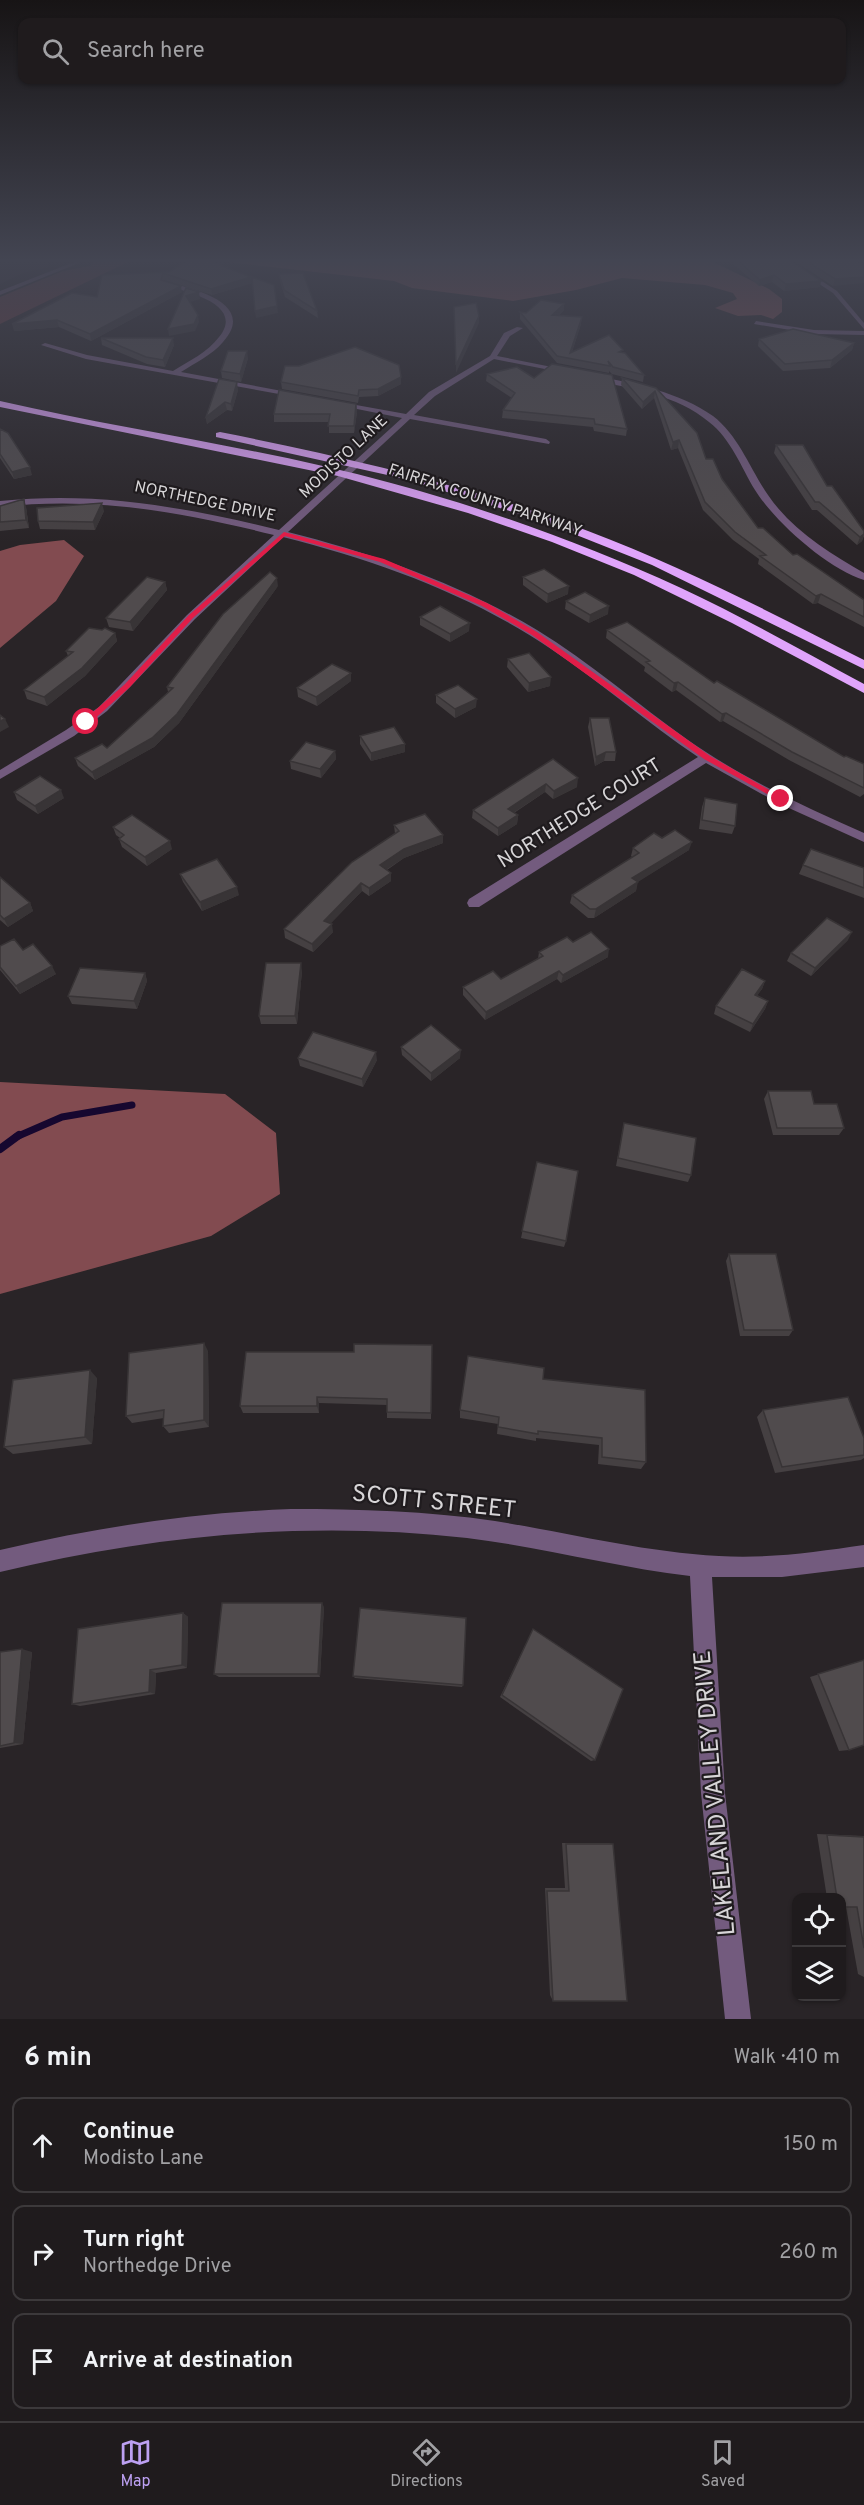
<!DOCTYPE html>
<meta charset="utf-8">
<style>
body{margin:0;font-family:Overpass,sans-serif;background:#272426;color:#f1f3f6}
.controls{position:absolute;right:18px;bottom:18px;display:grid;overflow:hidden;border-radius:12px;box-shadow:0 2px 4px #0004}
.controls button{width:54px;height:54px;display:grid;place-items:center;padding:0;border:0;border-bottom:2px solid #3c393b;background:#1f1b1d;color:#f1f3f6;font:30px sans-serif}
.stop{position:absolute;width:18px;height:18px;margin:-14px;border:4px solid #e11d48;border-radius:50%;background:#fff}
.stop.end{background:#e11d48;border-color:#fff;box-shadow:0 2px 6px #0008}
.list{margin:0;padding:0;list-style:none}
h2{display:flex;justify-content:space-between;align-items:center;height:78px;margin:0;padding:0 24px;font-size:26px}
h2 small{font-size:20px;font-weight:400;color:#a1a1a4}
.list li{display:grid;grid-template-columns:39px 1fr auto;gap:18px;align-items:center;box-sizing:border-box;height:96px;margin:0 12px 12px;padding:0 12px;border:2px solid #3c393b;border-radius:12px}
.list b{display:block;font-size:22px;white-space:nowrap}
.list p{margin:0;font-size:20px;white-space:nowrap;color:#a1a1a4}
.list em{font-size:20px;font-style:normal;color:#a1a1a4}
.icon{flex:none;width:33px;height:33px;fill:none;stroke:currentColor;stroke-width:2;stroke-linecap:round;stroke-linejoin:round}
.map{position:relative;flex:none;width:864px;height:2019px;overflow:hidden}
.search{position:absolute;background:#1f1b1d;box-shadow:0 2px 4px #0004;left:18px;right:18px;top:18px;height:66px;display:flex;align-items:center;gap:15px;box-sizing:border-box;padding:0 21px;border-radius:12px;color:#a1a1a4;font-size:22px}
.sheet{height:402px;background:#1f1b1d}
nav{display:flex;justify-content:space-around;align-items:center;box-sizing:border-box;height:84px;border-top:2px solid #3c393b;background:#1f1b1d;font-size:16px;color:#a1a1a4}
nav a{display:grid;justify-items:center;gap:3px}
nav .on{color:#bca0f2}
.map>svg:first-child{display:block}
.built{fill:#352c33}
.green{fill:#68373c}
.forest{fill:#824b50}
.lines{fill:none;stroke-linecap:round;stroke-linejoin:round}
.stream-far1{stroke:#16072f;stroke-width:7}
.stream{stroke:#16072f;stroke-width:8}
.minor{fill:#735b7e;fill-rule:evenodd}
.highway{fill:#e0a4fb;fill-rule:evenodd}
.wall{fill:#454042}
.shaded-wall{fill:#383436}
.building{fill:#504b4d;stroke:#383436;stroke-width:1.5}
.route{fill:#e11d48}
.labels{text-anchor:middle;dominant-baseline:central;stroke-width:4.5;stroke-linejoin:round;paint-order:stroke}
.far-street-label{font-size:16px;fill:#d7d5d7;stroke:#1f1b1e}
.street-label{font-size:20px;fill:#d7d5d7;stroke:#1f1b1e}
.near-street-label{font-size:24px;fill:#d7d5d7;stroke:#1f1b1e}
</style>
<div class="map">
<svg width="864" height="2019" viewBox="0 0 864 2019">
<rect width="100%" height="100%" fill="#292427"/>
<path class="built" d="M0,260H44L49,267L23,273L0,284Z"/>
<path class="green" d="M94,260H132L0,324V297L63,271L90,266Z"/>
<path class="forest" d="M209,260H709L769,289L782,299V312L773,319L761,315L738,316L715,308L737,299L733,293L705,285L622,278L576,290L513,301L412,288L394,281Z
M64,540L84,556L56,601L0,648V551L20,545Z
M0,1082L225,1094L276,1133L280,1194L211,1236L0,1294Z"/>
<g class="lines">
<path class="stream-far1" d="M16,1137L62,1117L132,1105"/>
<path class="stream" d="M0,1149L19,1135"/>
<path class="minor" d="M74,262L79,263L0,295V291Z
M804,272H808L837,291L864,323V329L833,293L804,274Z
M165,282C192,288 258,303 223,342C212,355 195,363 181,372L298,394L302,396L301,398L86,359L41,345L45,343L87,355L173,371C189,361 208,352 219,337C246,304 185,291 163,285Z
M756,321L814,330L864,331V335L814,334L754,324Z
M517,327L523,328L510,336L497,356L567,370L570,374L494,359L435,396L414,415L546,439L550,442L549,444L410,419L288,532C375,554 460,584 537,630C590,662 637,704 688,740C742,778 803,806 864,833V842L780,804L706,763L479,907H469L467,903L469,899L698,757C647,723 602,683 551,649C470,594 377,561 283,537L195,619L107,711L74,736L0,779V770L66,730L99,707L187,615L274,535C181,512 96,496 0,507V501C98,491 184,507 279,530L402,418L337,405L333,403L334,401L406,414L429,392L490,356L504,333Z
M596,376C636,384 679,392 713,416C739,436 750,469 768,495C791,529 829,553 864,573V580C828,569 775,522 755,490C741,467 731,439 709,422C677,395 633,389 593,380Z
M291,1509C359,1509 427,1511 495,1521C570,1533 643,1552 719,1556C768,1559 816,1552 864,1545V1567L782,1577H712L725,1793L751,2019H725L701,1793L690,1576C615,1567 542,1547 467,1538C309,1520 154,1535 0,1572V1550C97,1527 192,1513 291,1509Z"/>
<path class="highway" d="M0,401C130,431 263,448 391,483C491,510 587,545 681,588C743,617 803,651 864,684V693L732,623L634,575L552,542L468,513L338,476L0,407Z
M220,432C345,457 469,485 588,531C683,567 774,614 864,660V669L652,565L536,519L401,478L216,437V433Z"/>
</g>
<path class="wall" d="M728,260H790L820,287L784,291L772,282L759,286Z
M793,260H856L833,286Z
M224,267L252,283L212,295L164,280V281L182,292L91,341L59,327L14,331L97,297L102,275L169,272Z
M279,274L317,311L318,318L285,297L280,281Z
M564,304V310L559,315L581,324L572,352L622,353L644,375L643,382L612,374L609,371V373L557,363L520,319V312L526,313Z
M101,338L174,345L165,367L147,364L102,345Z
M759,339L854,343L852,350L830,368L783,371L758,346Z
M248,358L241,382L222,378L221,371Z
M487,374L534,378L627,429L626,436L594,431L593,427L502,418L503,410L512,398L486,381Z
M401,377V384L378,396L359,397L358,403L282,389L281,382Z
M622,378L656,388L706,459L722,479L758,528L793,555L864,600V627L818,603L813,604L758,564L759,559L733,540L703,510L678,448L671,450L654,398L642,409L621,385Z
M238,390L232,411L227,410L207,424L206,417Z
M356,404L357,412L354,433H329V422H274V414Z
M0,429L32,475L14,479L0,458Z
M776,445L827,486L864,531V536L862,541L857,545L817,510H812L774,453Z
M0,506L26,507L29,528L0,531Z
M104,511L95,530L40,529L38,521Z
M523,577L568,594L547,603L523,585Z
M165,582L167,590L133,631L109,627L106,618Z
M278,586L179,723L154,747L95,780L78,766L75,758L107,748L168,692L167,687Z
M566,601L608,614L589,623L565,609Z
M420,617L469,631L450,642L420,625Z
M607,630L714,683L844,757L864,764V794L860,797L789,760L723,721L720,722L676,690L672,692L644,671L645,667L606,638Z
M115,633L117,641L85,676L47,706L27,699L24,690L68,656L66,651Z
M508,659L550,686L528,692L507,667Z
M351,681L317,706L298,697L297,688Z
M436,695L476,707L455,718L436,703Z
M590,718L616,752L615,761H604L595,766L588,727Z
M360,736L405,752L371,761L360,744Z
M335,751L336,759L321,778L291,769L290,761Z
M553,759L577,787L553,799L545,792L514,813L518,815L517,824L498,836L472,818L473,810Z
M14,792L64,798L38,814L17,800Z
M705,798L735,826L732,834L699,829L702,807Z
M394,825L443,835V843L404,858L387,870L391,881L369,896L362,891L330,924L333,932L313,952L285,938L284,929L395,834Z
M113,827L172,849L147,866L122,847L119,839L120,838L116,835Z
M662,838L689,850L637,882L636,891L594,918H588L570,903L572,895L632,857L631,856L633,848Z
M803,865L864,868V898L799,874Z
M180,874L239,895L202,911L183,882Z
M0,877L30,903L33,911L8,927L0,920Z
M848,940L811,976L787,961L791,953Z
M573,942L608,957L561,983L557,979L485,1020L463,995V987L501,979L538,959L539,952Z
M0,946L23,950L56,974L20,994L0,970Z
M302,971L297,1024H261L259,1016Z
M145,973L147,981L137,1009L72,1004L68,996Z
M765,981L762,989L757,995L768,1001L765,1009L750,1032L714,1014L716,1006Z
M401,1047L460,1058L431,1081L402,1055Z
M298,1058L377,1060L363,1087L300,1066Z
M768,1091L814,1104L844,1128L839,1135H773L764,1099Z
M624,1123L691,1175L688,1182L616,1166Z
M537,1162L566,1241L564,1247L521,1238Z
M729,1254L793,1330L789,1336H740L726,1261Z
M432,1345L431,1419L387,1418V1405L319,1403V1413H243L240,1406L354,1352Z
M208,1351L209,1427L169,1433L163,1426L164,1418L132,1423L126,1416Z
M97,1378L92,1444L13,1454L4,1447Z
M543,1379L646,1462L641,1469L598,1464L599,1445L536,1438V1441L497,1434L498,1424L460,1418V1410Z
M763,1410L864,1438V1458L861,1460L775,1473L757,1417Z
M324,1607L320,1677H219L214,1674Z
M183,1613L188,1617L187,1668L156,1673L155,1694L80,1706L72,1704Z
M533,1629L595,1760L591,1761L500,1697Z
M0,1652H32L23,1744L0,1748Z
M864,1660L849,1750L839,1751L810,1677Z
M353,1676L463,1685L462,1687L355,1678Z
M817,1834L864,1836V1977L858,1974L846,1907L842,1898H827Z
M562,1843H609L613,1844L553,2001L550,1995L545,1888H565Z"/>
<path class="shaded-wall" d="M774,275L772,282L759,286L760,280Z
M251,277L252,283L212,295L211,289Z
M864,277V283L833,286L835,279Z
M821,281L820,287L784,291L786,284Z
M181,286L182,292L91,341L90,334Z
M199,292L200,299L187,303L186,296Z
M564,304V310L552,322V315Z
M277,306L278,313L256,318L255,311Z
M198,315L199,322L195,331L169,336L168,329Z
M479,316V323L456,373V365Z
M582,317L581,324L569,360L570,353Z
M57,320L59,327L14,331L12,324Z
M173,338L174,345L165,367L163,360Z
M854,343L852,350L830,368L832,360Z
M247,351L248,358L241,382L240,374Z
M401,377V384L378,396V389Z
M237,382L238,390L232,411L231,404Z
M655,391L654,398L642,409L643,402Z
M225,402L227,410L207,424L206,417Z
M356,404L357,412L354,433V426Z
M679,440L678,448L671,450L673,442Z
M30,467L32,475L14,479L12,472Z
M24,499L26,507L29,528L26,520Z
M102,503L104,511L95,530L93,522Z
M864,534L862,541L857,545L860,537Z
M277,578L278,586L179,723L154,747L95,780L92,772Z
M165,582L167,590L133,631L130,622Z
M569,586L568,594L547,603L548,594Z
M821,594L818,603L813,604L816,596Z
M609,606L608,614L589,623L590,615Z
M470,623L469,631L450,642V634Z
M115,633L117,641L85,676L47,706L44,697Z
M351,673V681L317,706L316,697Z
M551,677L550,686L528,692L529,683Z
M678,682L676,690L672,692L674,683Z
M477,699L476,707L455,718V709Z
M726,713L723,721L720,722L722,714Z
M5,719L9,727L0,732V721Z
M405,744V752L371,761V753Z
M335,751L336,759L321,778L320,769Z
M606,752L604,761L595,766L596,757Z
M578,778L577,787L553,799L554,791Z
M546,784L545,792L507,817L508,809Z
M61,790L64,798L38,814L35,806Z
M518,815L517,824L498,836V828Z
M443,835V843L404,858L381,873L380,865L404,849Z
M170,841L172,849L147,866L145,857Z
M692,842L689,850L630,887L632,878Z
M391,873V881L369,896V888Z
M638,882L636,891L594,918L596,909Z
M361,883L362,891L325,929L324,921Z
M237,887L239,895L202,911L200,902Z
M30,903L33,911L8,927L4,919Z
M332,924L333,932L313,952L312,944Z
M852,932L848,940L811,976L815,968Z
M609,949L608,957L561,983L563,975Z
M301,963L302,971L297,1024L295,1016Z
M52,966L56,974L20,994L16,986Z
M559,971L557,979L485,1020L486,1012Z
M145,973L147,981L137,1009L134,1001Z
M765,981L762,989L752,1003L755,995Z
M768,1001L765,1009L750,1032L753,1024Z
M461,1050L460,1058L431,1081V1073Z
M376,1052L377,1060L363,1087L362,1079Z
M204,1343L208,1351L209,1427L204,1420Z
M90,1370L97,1378L92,1444L85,1437Z
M317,1397L319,1403V1413L317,1406Z
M322,1603L324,1607L320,1677L318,1674Z
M183,1613L188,1617L187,1668L182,1665Z
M22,1649L32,1652L23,1744L14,1743Z
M150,1670L156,1673L155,1694L149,1692Z"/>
<path class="building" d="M188,260H202L223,263L220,265L251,277L211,289L163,273L161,280L181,286L90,334L57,320L12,324L72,293L97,297L102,275L169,272Z
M737,260H790L821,281L786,284L774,275L760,280Z
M805,260H856L864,266V277L835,279Z
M303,273L317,311L284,290L279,274Z
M252,277L274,285L277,306L255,311Z
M186,288L199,292L186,296L198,315L194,324L168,329Z
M541,300L564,304L552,315L582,317L570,353L609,335L623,350L619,352L625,353L644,375L613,367L608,361L610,366L557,356L520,312L526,313Z
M476,303L479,316L456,365L454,307Z
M793,329L854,343L832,360L785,364L759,339Z
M101,338H173L163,360L146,357Z
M355,347L399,365L401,377L378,389L359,390L358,396L281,382L285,366H299Z
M228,351H247L240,374L221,371Z
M552,364L612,375L627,429L595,424L594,419L503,410L515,393L487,374L517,367L534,378Z
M622,378L656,388L697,433L706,459H713L722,479L758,528H763L793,555L797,554L864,600V617L821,594L816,596L760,556L766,555L735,532L705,502L679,440L673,442L655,391L643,402Z
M219,379L237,382L231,404L225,402L206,417Z
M279,390L356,404L354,426H328L330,414H274Z
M0,429L8,433L30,467L12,472L0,454Z
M776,445H803L827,486H832L864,531V534L860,537L819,502H815Z
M24,499L26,520L0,522V506Z
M102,503L93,522L38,521L37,508Z
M544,569L569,586L548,594L523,577Z
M270,572L277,578L177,714L152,738L92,772L75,758L102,744L107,748L173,688L167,687L223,614Z
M147,577L165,582L130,622L106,618Z
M585,592L609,606L590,615L566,601Z
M440,606L470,623L450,634L420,617Z
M627,622L714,683L717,681L844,757L846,756L864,764V788L792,752L726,713L722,714L678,682L674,683L646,662L650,661L607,630Z
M89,628L102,630L105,628L115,633L82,668L44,697L24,690L73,652L66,651Z
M529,653L551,677L529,683L508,659Z
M332,664L351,673L316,697L297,688Z
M458,685L477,699L455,709L436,695Z
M0,715L5,719L0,721Z
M590,718H609L616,752H606L596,757Z
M394,727L405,744L371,753L360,736Z
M306,742L335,751L320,769L290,761Z
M553,759L578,778L554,791L546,784L508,809L518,815L498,828L473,810Z
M40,776L61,790L35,806L14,792Z
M705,798L737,804L735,826L702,820Z
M425,814L443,835L404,849L380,865L391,873L369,888L361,883L324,921L332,924L312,944L284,929L352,862L399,831L394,825Z
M132,815L170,841L145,857L119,839L124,835L113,827Z
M675,830L692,842L632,878L638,882L596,909H590L572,895L639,853L633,848L654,833L662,838Z
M811,849L864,868V888L803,865Z
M217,859L237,887L200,902L180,874Z
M0,877L30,903L4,919L0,915Z
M827,918L852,932L815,968L791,953Z
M591,932L609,949L563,975L559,971L486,1012L463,987L493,971L501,979L543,956L539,952L567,937L573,942Z
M14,939L23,950L33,944L52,966L16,986L0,967V946Z
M266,963H301L295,1016H259Z
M80,968L145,973L134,1001L68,996Z
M742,969L765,981L755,995L768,1001L753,1024L716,1006Z
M431,1025L461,1050L431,1073L401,1047Z
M313,1032L376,1052L362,1079L298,1058Z
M768,1091H811L814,1104H837L844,1128H777Z
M624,1123L696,1138L691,1175L618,1158Z
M537,1162L578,1171L566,1241L522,1231Z
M729,1254H776L793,1330H744Z
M204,1343V1420L163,1426L164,1410L126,1416L129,1353Z
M354,1344L432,1345L431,1413L387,1412V1399L317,1397V1406H240L246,1352H354Z
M468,1356L544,1368L543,1379L645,1390L646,1462L602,1457V1438L538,1431V1434L498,1427L499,1417L460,1410Z
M90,1370L85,1437L4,1447L13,1380Z
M848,1397L864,1438V1455L782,1467L763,1410Z
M222,1603H322L318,1674H214Z
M360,1608L466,1618L463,1685L353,1676Z
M183,1613L182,1665L150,1670L149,1692L72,1704L78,1629Z
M533,1629L623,1689L595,1760L502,1695Z
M22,1649L14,1743L0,1746V1652Z
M864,1660V1745L849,1750L818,1674Z
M827,1835L864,1837V1948L857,1907H842V1898H837Z
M566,1844H613L627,2001H553L547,1891H569Z"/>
<linearGradient id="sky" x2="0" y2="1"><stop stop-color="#171415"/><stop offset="0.48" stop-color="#434552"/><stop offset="1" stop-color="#434552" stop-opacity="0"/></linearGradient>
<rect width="864" height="543" fill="url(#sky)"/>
<path class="route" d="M284,532L384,559L487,603L537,632L710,756L785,799L778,800L704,759L532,635L482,606L380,562L285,536L193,618L130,687L89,724H83V721L125,684L189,615Z"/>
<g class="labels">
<g class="far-street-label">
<text transform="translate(344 457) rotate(-43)">MODISTO LANE</text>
<text transform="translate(485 501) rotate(18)">FAIRFAX COUNTY PARKWAY</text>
<text transform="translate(205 502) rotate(12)">NORTHEDGE DRIVE</text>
</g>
<g class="street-label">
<text transform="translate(580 814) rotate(-32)">NORTHEDGE COURT</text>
</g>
<g class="near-street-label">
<text transform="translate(434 1503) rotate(6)">SCOTT STREET</text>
<text transform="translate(716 1793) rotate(-95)">LAKELAND VALLEY DRIVE</text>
</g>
</g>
</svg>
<div class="controls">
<button><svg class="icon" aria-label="locate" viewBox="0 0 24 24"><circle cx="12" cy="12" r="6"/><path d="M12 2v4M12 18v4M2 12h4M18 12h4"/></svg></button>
<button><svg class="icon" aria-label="layers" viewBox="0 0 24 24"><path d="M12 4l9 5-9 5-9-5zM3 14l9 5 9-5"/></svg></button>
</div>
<div class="stop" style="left:86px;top:722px"></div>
<div class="stop end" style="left:781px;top:799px"></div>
<div class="search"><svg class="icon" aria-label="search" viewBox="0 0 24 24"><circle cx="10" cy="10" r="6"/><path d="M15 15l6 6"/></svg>Search here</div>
</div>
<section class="sheet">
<h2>6 min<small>Walk · 410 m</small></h2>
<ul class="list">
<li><svg class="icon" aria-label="ahead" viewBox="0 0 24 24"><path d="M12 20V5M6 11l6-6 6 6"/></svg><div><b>Continue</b><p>Modisto Lane</p></div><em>150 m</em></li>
<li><svg class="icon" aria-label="right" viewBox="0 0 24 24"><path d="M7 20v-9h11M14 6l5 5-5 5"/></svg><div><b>Turn right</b><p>Northedge Drive</p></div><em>260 m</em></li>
<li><svg class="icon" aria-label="arrive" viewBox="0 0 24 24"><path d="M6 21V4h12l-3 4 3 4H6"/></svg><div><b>Arrive at destination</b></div></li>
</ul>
</section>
<nav>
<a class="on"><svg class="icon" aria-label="map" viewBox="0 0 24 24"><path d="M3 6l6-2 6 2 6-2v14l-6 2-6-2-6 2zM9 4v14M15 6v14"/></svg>Map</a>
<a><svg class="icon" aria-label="directions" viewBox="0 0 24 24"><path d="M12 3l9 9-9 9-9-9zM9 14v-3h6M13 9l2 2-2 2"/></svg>Directions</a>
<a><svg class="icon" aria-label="saved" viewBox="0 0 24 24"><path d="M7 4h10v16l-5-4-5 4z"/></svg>Saved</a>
</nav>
